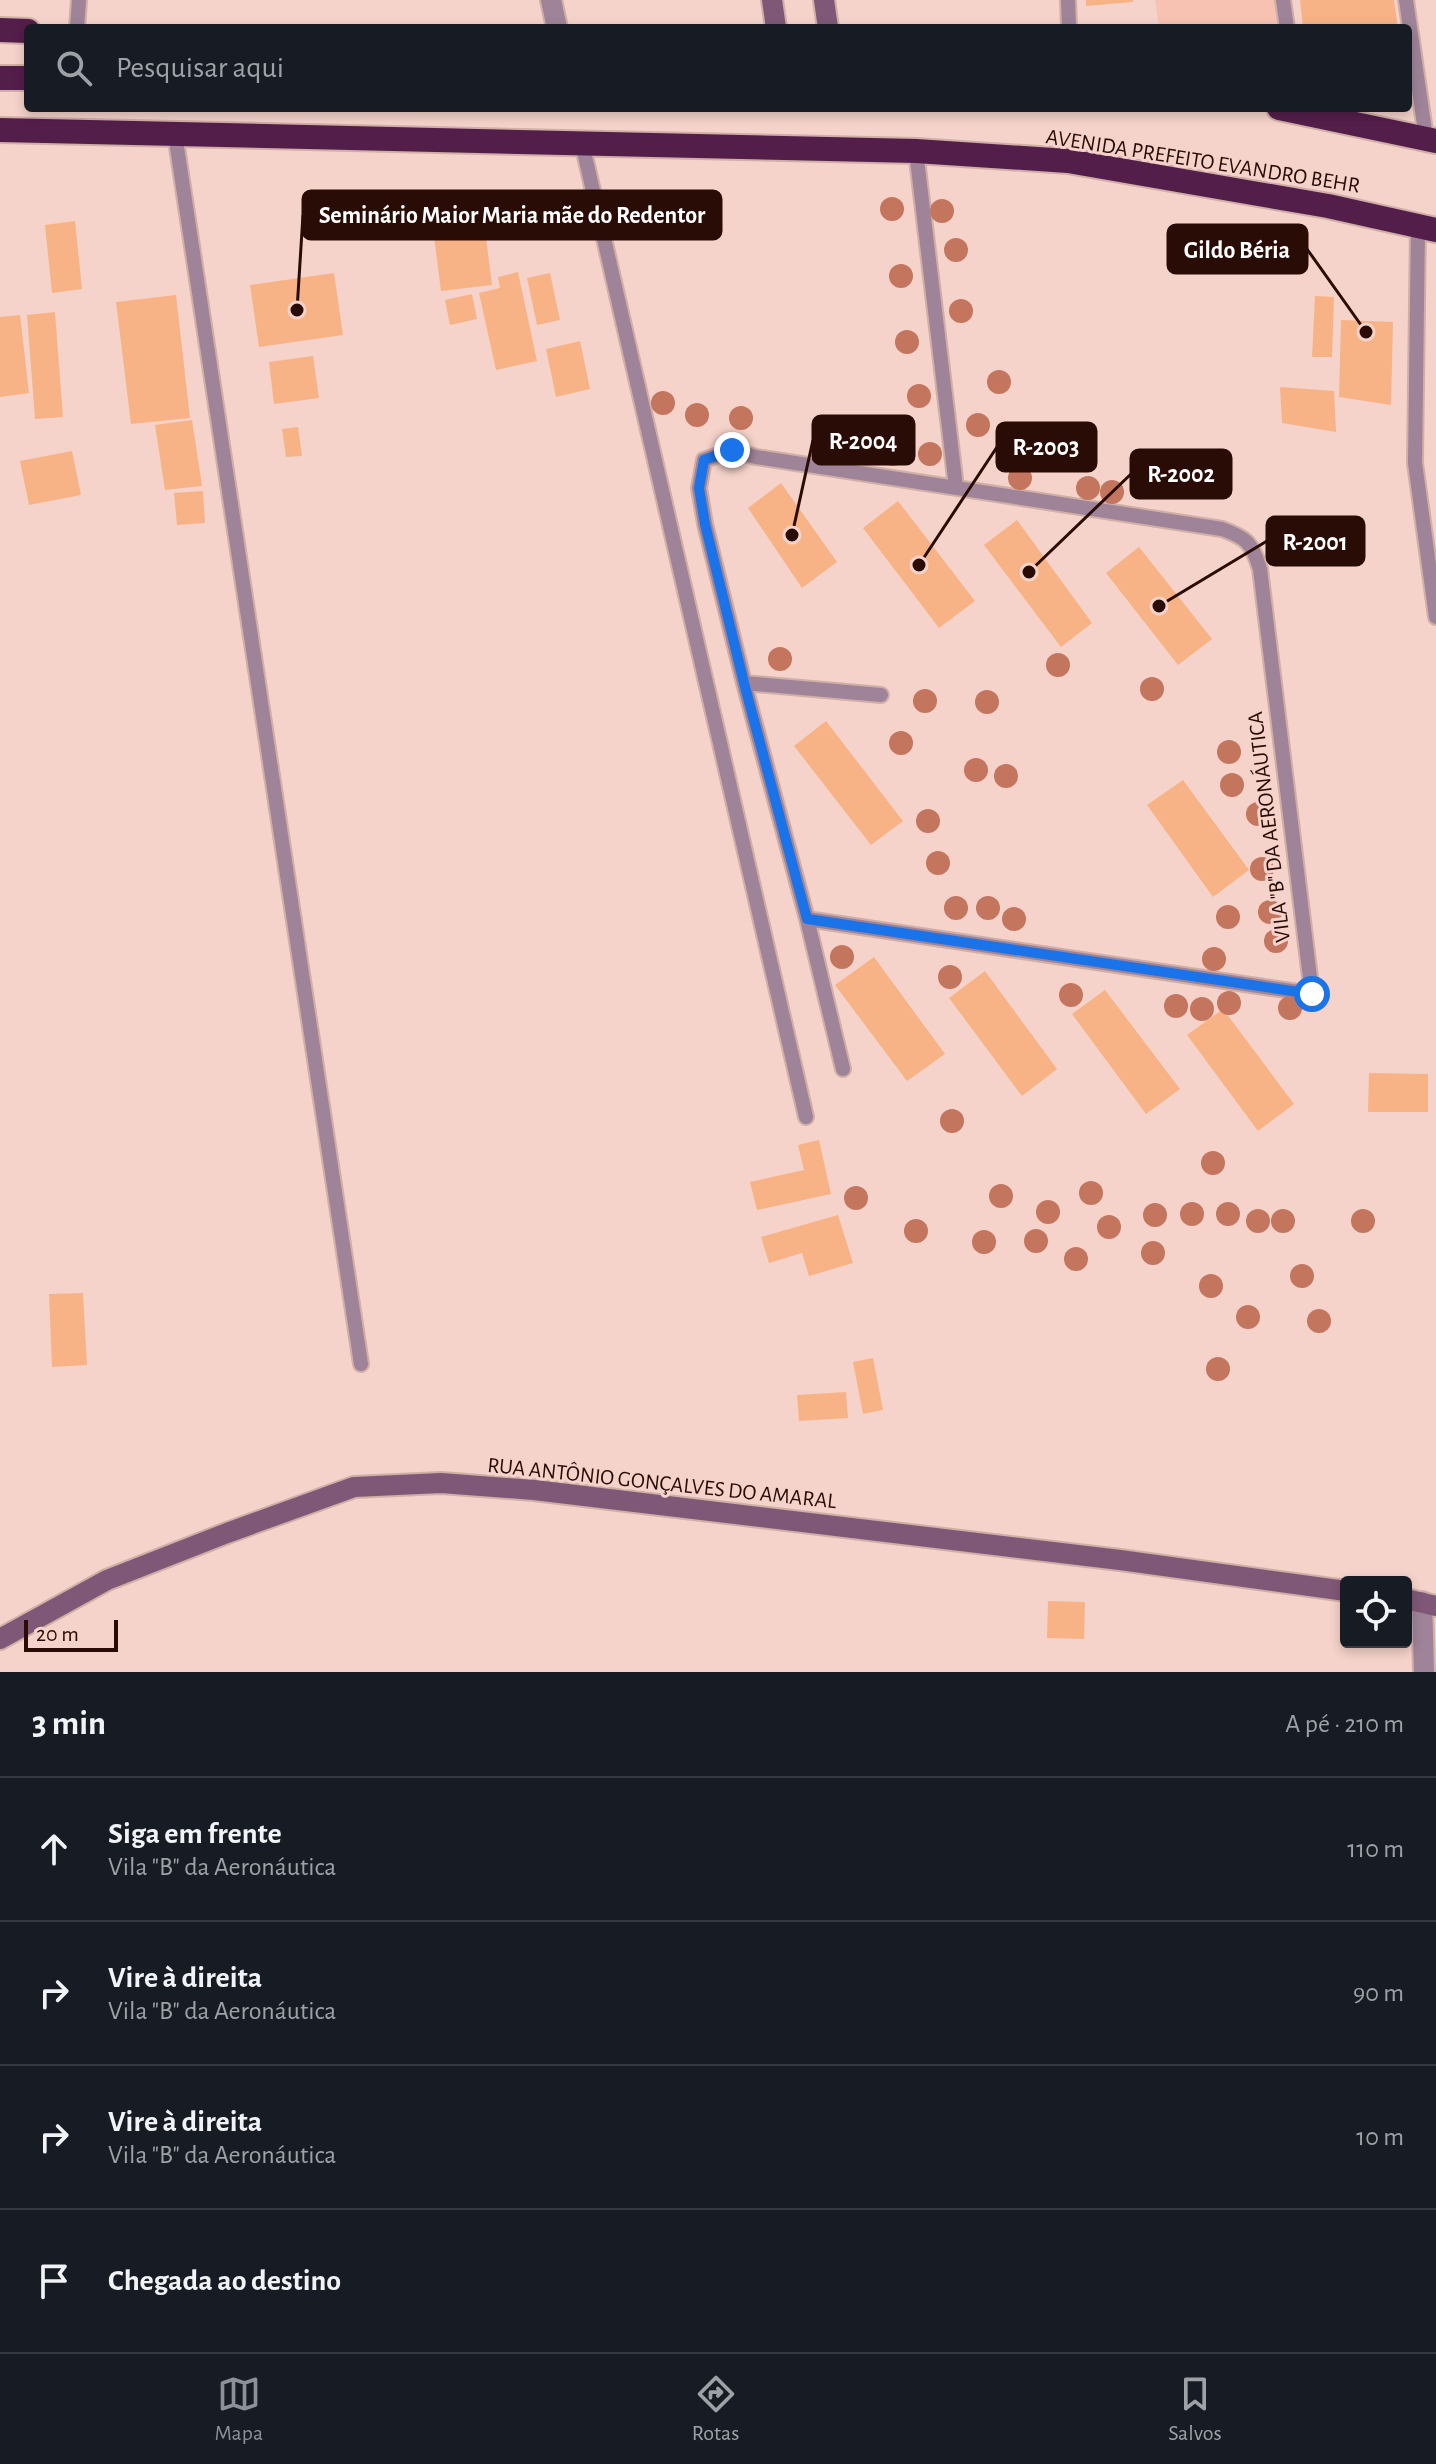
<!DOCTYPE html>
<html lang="pt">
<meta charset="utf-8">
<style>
body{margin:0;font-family:"Alegreya Sans",sans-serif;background:#242831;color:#f1f3f6}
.controls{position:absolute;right:24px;bottom:24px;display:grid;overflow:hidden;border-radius:8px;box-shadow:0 4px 12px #0003}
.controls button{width:72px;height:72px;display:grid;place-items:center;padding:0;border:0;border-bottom:2px solid #363941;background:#171b24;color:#f1f3f6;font:40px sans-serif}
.scale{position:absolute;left:24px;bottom:20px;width:94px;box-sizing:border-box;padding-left:8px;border:4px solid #290c06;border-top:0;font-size:22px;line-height:28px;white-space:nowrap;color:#290c06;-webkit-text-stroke:6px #f5d3ca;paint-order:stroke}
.stop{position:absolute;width:24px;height:24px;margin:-18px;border:6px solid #1a73e8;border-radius:50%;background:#fff}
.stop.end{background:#1a73e8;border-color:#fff;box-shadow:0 2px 8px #0008}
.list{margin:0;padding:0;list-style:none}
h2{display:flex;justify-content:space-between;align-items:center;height:104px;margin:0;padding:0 32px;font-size:34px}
h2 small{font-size:26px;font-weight:400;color:#9ea1a6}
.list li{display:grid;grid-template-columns:52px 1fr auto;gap:24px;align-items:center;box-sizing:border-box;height:144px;padding:0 32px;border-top:2px solid #363941}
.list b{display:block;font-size:30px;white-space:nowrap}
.list p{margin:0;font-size:26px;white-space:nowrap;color:#9ea1a6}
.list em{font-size:26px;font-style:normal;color:#9ea1a6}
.icon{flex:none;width:44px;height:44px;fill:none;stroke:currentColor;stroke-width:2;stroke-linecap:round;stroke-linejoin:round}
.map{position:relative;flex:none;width:1436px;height:1672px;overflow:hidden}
.search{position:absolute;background:#171b24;box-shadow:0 4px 12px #0003;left:24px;right:24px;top:24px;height:88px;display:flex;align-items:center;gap:20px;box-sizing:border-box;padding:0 28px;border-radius:8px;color:#9ea1a6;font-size:30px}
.sheet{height:680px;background:#171b24}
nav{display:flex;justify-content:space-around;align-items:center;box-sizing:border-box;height:112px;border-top:2px solid #363941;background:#171b24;font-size:22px;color:#9ea1a6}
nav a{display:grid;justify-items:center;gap:4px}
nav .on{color:#8c9099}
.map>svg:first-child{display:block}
.built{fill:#f8c2b3}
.building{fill:#f7b385}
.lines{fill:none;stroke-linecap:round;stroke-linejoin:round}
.lane-casing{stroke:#d0afa7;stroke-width:18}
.street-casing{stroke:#d0afa7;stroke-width:24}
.secondary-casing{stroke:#d0afa7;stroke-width:24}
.highway-casing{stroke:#d0afa7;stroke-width:28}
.lane{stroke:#9f8398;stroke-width:14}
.street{stroke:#9f8398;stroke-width:20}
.secondary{stroke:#805877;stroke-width:20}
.highway{stroke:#541e4b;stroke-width:24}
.tree{fill:#c3755e}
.route{stroke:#1a73e8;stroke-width:10}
.labels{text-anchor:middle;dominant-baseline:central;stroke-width:6;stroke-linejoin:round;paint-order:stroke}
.street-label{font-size:22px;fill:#290c06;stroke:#f5d3ca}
.leader{fill:none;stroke:#290c06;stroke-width:3}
.callout-dot{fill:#290c06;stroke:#f5d3ca;stroke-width:3}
.callout{fill:#290c06;stroke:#290c06;stroke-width:3}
.callout-label{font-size:24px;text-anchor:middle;font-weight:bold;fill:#fff}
</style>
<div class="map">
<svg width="1436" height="1672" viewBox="0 0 1436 1672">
<rect width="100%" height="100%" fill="#f5d3ca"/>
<path class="built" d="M1155,0H1276L1280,28H1159Z"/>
<path class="building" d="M1086,0H1133V2L1086,6Z
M1300,0H1394L1398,28H1303Z
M482,206L492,285L441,291L431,213Z
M75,221L82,289L52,293L45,225Z
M518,272L537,361L496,370L479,293L500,288L498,277Z
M334,273L343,335L259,347L250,285Z
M550,273L560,320L537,325L527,278Z
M472,294L477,319L450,325L445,300Z
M176,295L190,418L131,424L116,302Z
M1315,296L1334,297L1332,357H1312Z
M55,312L63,417L35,419L27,315Z
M20,315L29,393L0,397V317Z
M1341,320L1393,322L1391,405L1339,397Z
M580,341L590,389L556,397L546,349Z
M313,356L319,398L274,404L269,362Z
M1280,387L1334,391L1336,432L1282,423Z
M192,420L202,486L165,490L155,425Z
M298,427L302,456L286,457L282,429Z
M72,451L81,495L29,505L20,461Z
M781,483L837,562L802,588L748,508Z
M203,491L205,523L177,525L174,493Z
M898,501L975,601L939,628L863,528Z
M1017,520L1092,623L1061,647L984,545Z
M1139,547L1212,639L1178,665L1106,573Z
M826,721L903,821L871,845L794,746Z
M1183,780L1249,870L1213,897L1147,805Z
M874,957L945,1054L907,1081L835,985Z
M985,971L1057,1069L1022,1096L949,998Z
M1105,990L1180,1089L1146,1114L1072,1014Z
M1223,1009L1294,1104L1258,1131L1187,1035Z
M1369,1073L1428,1074V1112H1368Z
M819,1140L831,1194L757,1210L750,1182L804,1170L798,1145Z
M838,1215L853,1263L809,1276L802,1253L769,1263L761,1237Z
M83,1293L87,1365L52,1367L49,1294Z
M873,1358L883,1410L863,1414L853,1362Z
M846,1392L848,1418L799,1421L797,1395Z
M1048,1601L1085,1602L1084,1639L1047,1638Z"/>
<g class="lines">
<g class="lane-casing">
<path id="lane" d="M1068,0L1069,28
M1283,0L1287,28
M1406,0L1426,138
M77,28L79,0
M175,134L361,1364
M582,143L806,1117
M916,151L956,487
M1418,225L1415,463L1436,617
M744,683L881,695
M807,919L1312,994L1260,569C1252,543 1247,538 1222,529L756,457L732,450L704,460L699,488L705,524L744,683L807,919L843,1069"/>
</g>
<g class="street-casing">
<path id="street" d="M551,0L557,28
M1422,1602L1424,1672"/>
</g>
<g class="secondary-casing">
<path id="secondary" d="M772,0L776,28
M824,0L828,28
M1406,1599L1436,1606
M0,1639L107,1580L227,1533L354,1487L441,1483L534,1490L1120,1560L1346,1591"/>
</g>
<g class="highway-casing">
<path id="highway" d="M0,30L28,31
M0,78H28
M1279,108L1436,141
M0,130L916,151L1068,161L1328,206L1436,230"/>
</g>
<use href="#lane" class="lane"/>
<use href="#street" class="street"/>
<use href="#secondary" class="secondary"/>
<use href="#highway" class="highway"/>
</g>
<g class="tree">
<circle cx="892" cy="209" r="12"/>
<circle cx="942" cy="211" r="12"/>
<circle cx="956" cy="250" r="12"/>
<circle cx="901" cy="276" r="12"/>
<circle cx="961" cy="311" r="12"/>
<circle cx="907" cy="342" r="12"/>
<circle cx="999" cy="382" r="12"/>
<circle cx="919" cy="396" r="12"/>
<circle cx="663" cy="403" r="12"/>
<circle cx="697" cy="415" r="12"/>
<circle cx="741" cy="418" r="12"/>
<circle cx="978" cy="425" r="12"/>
<circle cx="893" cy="454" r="12"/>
<circle cx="930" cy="454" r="12"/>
<circle cx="1020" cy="478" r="12"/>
<circle cx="1088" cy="488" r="12"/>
<circle cx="1112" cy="492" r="12"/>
<circle cx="780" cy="659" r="12"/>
<circle cx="1058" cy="665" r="12"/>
<circle cx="1152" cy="689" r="12"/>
<circle cx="925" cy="701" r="12"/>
<circle cx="987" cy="702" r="12"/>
<circle cx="901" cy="743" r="12"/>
<circle cx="1229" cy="752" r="12"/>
<circle cx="976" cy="770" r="12"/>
<circle cx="1006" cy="776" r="12"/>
<circle cx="1232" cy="785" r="12"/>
<circle cx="1258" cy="814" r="12"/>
<circle cx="928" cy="821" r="12"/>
<circle cx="938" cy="863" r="12"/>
<circle cx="1262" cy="869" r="12"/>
<circle cx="956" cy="908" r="12"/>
<circle cx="988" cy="908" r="12"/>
<circle cx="1270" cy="912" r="12"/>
<circle cx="1228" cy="917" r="12"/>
<circle cx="1014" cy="919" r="12"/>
<circle cx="1276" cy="941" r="12"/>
<circle cx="842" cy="957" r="12"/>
<circle cx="1214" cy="959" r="12"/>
<circle cx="950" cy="977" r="12"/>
<circle cx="1071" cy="995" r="12"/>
<circle cx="1229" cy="1003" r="12"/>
<circle cx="1176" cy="1006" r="12"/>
<circle cx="1290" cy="1008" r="12"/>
<circle cx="1202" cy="1009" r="12"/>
<circle cx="952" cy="1121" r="12"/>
<circle cx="1213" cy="1163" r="12"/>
<circle cx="1091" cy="1193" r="12"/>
<circle cx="1001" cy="1196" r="12"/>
<circle cx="856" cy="1198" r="12"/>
<circle cx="1048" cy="1212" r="12"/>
<circle cx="1192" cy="1214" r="12"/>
<circle cx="1228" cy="1214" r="12"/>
<circle cx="1155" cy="1215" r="12"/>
<circle cx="1258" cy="1221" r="12"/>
<circle cx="1283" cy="1221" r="12"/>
<circle cx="1363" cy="1221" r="12"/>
<circle cx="1109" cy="1227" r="12"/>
<circle cx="916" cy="1231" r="12"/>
<circle cx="1036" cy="1241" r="12"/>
<circle cx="984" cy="1242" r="12"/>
<circle cx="1153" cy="1253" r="12"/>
<circle cx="1076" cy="1259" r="12"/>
<circle cx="1302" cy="1276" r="12"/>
<circle cx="1211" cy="1286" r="12"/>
<circle cx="1248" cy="1317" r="12"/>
<circle cx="1319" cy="1321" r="12"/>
<circle cx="1218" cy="1369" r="12"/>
</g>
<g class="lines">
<path class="route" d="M732,450L704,460L699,488L705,524L744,683L807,919L1312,994"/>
</g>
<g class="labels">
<g class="street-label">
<text transform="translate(1203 161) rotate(9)">AVENIDA PREFEITO EVANDRO BEHR</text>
<text transform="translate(1269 827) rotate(-97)">VILA "B" DA AERONÁUTICA</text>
<text transform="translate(662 1483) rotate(6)">RUA ANTÔNIO GONÇALVES DO AMARAL</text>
</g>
</g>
<path class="leader" d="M297 310L303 215M1366 332L1307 249M792 535L813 440M919 565L997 447M1029 572L1131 474M1159 606L1267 541"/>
<g class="callout-dot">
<circle cx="297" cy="310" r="8"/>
<circle cx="1366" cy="332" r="8"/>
<circle cx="792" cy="535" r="8"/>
<circle cx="919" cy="565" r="8"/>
<circle cx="1029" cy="572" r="8"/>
<circle cx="1159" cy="606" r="8"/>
</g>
<g class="callout">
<rect x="303" y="191" width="418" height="48" rx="8"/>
<rect x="1168" y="225" width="139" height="48" rx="8"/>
<rect x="813" y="416" width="101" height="48" rx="8"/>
<rect x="997" y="423" width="99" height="48" rx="8"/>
<rect x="1131" y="450" width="100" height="48" rx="8"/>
<rect x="1267" y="517" width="97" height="48" rx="8"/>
</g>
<g class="callout-label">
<text x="512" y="223">Seminário Maior Maria mãe do Redentor</text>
<text x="1237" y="258">Gildo Béria</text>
<text x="863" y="449">R-2004</text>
<text x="1046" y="455">R-2003</text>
<text x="1181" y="482">R-2002</text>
<text x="1315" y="550">R-2001</text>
</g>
</svg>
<div class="controls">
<button><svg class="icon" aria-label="locate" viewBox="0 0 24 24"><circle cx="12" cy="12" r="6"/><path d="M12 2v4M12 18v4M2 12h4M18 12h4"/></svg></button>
</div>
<div class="scale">20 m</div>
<div class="stop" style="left:1312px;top:994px"></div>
<div class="stop end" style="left:732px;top:450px"></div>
<div class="search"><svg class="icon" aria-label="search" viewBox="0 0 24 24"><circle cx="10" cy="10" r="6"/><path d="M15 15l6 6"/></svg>Pesquisar aqui</div>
</div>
<section class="sheet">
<h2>3 min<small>A pé · 210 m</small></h2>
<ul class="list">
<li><svg class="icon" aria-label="ahead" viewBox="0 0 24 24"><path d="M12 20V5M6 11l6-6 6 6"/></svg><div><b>Siga em frente</b><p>Vila &quot;B&quot; da Aeronáutica</p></div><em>110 m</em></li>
<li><svg class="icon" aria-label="right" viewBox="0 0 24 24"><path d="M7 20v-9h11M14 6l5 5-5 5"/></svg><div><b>Vire à direita</b><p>Vila &quot;B&quot; da Aeronáutica</p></div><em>90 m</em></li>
<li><svg class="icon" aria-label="right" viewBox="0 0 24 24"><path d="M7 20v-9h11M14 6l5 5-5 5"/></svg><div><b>Vire à direita</b><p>Vila &quot;B&quot; da Aeronáutica</p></div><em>10 m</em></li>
<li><svg class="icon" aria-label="arrive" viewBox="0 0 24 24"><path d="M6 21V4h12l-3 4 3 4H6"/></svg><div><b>Chegada ao destino</b></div></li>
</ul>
</section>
<nav>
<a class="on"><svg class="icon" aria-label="map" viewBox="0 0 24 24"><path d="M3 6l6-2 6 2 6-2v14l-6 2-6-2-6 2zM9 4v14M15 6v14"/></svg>Mapa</a>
<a><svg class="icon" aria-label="directions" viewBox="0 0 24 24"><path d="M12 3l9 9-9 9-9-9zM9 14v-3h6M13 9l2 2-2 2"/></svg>Rotas</a>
<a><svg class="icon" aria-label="saved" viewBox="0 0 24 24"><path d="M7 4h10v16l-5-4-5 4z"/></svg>Salvos</a>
</nav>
